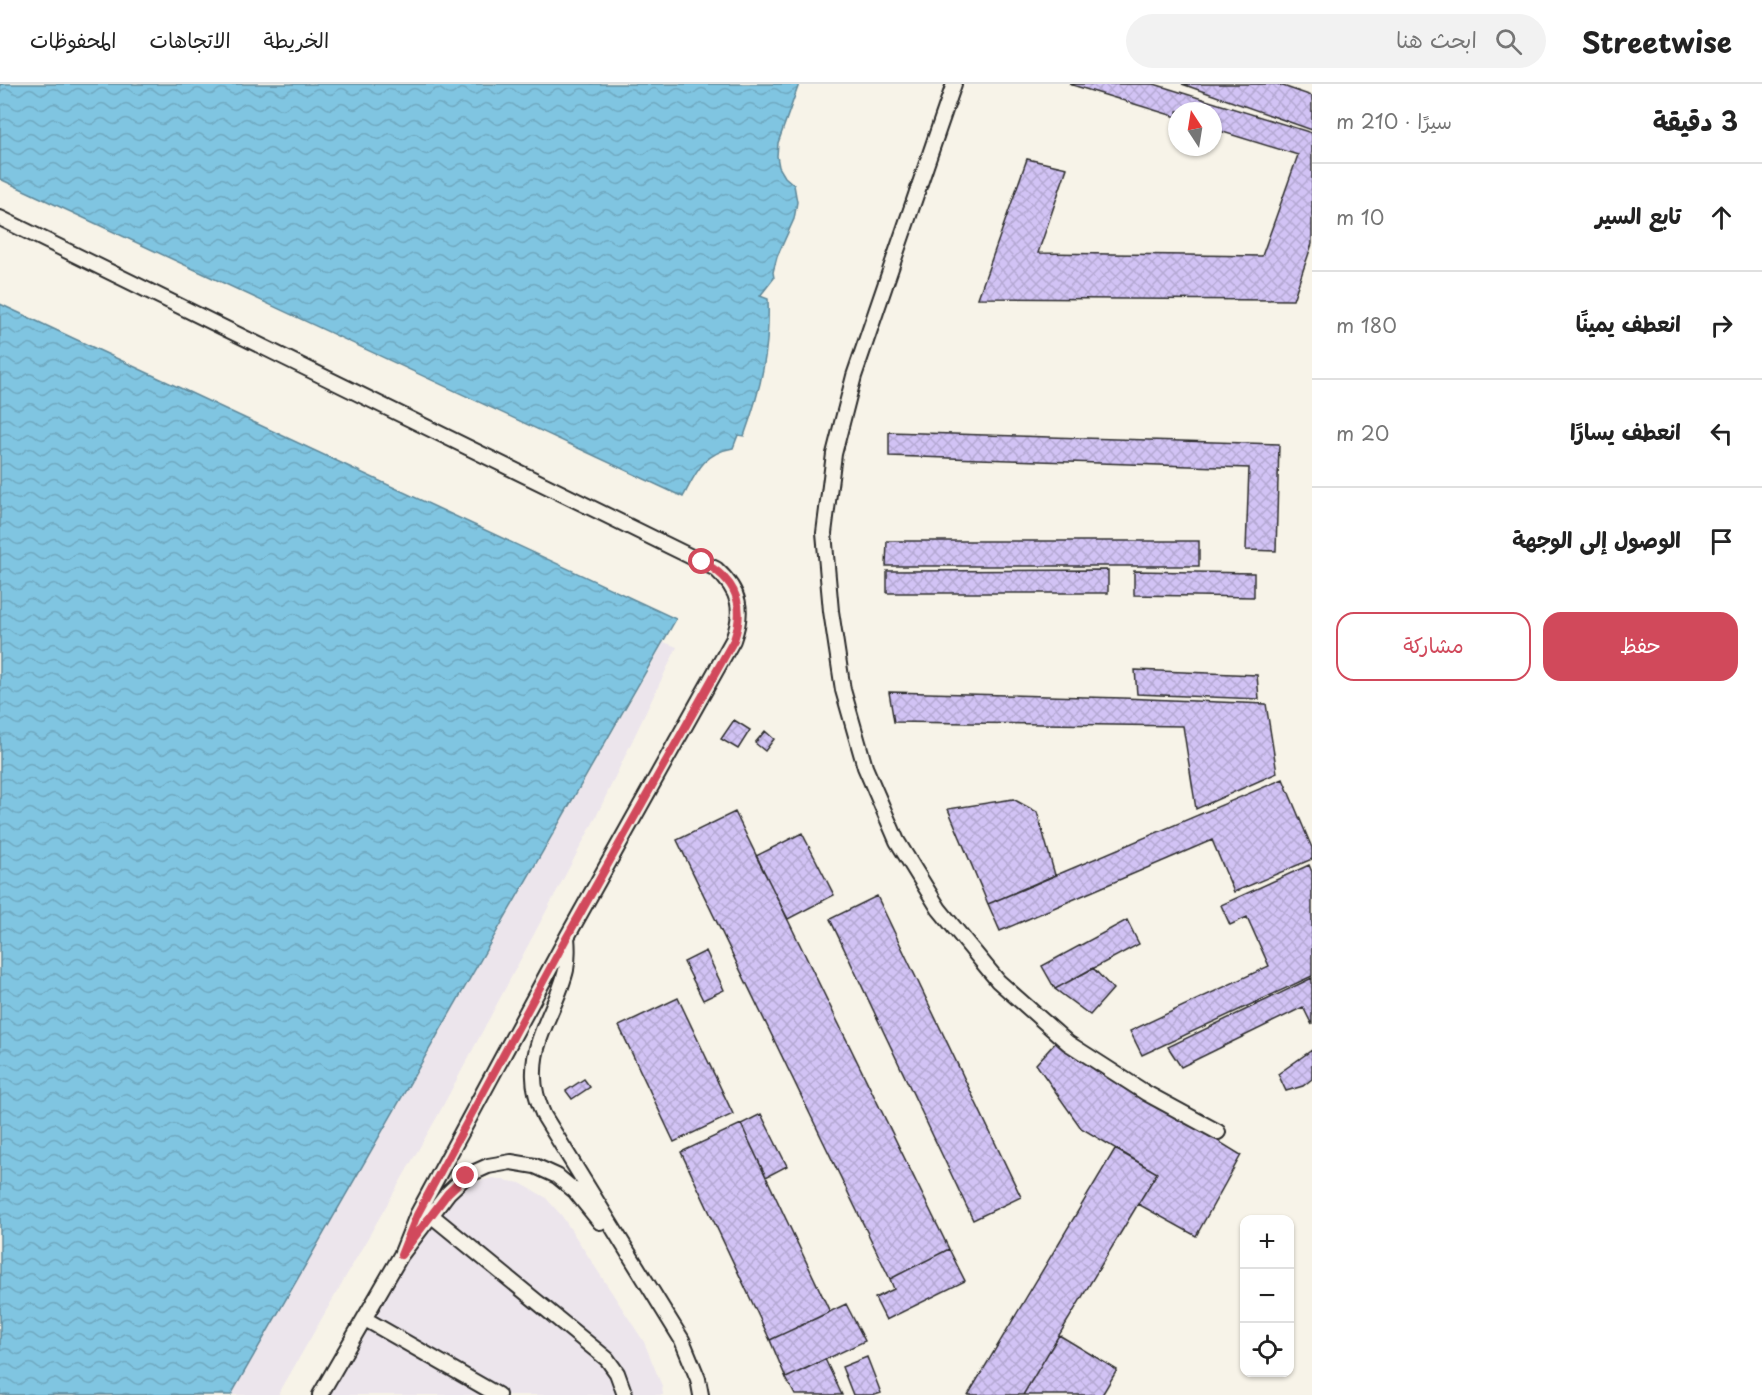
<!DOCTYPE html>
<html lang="ar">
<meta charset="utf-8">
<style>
body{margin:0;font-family:"Playpen Sans","Playpen Sans Arabic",sans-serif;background:#f2f2f2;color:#222;direction:rtl}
.controls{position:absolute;right:18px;bottom:18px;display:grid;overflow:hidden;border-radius:12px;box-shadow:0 2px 4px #0004}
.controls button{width:54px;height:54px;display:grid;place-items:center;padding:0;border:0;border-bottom:2px solid #e0e0e0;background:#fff;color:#222;font:30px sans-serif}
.compass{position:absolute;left:1168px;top:18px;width:54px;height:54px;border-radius:50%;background:#fff;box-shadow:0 2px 4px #0004;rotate:348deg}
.stop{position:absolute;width:18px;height:18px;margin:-14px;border:4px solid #d1495b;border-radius:50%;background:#fff}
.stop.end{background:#d1495b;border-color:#fff;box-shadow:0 2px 6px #0008}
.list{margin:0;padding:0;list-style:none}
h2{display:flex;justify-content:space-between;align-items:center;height:78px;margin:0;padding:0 24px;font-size:26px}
h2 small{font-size:20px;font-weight:400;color:#767676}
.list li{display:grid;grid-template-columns:39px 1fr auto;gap:18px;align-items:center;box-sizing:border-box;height:108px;padding:0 24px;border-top:2px solid #e0e0e0}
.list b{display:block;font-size:22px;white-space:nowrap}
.list em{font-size:20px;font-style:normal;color:#767676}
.actions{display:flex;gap:12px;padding:18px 24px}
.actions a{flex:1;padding:14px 0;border:2px solid #d1495b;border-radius:18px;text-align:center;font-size:21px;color:#d1495b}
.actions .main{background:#d1495b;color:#fff}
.icon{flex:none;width:33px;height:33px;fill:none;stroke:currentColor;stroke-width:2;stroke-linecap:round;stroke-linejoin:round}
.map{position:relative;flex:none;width:1312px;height:1311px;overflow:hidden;direction:ltr}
header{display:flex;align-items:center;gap:36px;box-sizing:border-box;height:84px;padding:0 30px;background:#fff;border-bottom:2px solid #e0e0e0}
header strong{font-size:28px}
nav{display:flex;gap:33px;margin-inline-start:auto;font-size:21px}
.search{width:420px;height:54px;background:#f2f2f2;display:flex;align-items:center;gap:15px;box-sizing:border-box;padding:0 21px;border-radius:33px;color:#767676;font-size:22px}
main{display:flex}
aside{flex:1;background:#fff}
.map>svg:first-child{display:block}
.built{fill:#ece5ec}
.water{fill:url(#water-waves);stroke:#5e8798;stroke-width:1.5}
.building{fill:url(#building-cross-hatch);stroke:#2b2b2b;stroke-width:1.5}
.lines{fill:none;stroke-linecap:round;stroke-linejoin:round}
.service-casing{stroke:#2b2b2b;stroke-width:18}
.service{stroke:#f7f3e8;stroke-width:14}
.route{stroke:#d1495b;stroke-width:8}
</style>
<header>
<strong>Streetwise</strong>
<div class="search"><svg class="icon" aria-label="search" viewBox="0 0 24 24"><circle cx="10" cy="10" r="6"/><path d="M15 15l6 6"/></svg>ابحث هنا</div>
<nav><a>الخريطة</a><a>الاتجاهات</a><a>المحفوظات</a></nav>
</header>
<main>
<aside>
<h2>3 دقيقة<small>سيرًا · 210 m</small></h2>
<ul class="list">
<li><svg class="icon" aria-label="ahead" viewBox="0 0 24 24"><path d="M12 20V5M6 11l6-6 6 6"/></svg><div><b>تابع السير</b></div><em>10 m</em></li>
<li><svg class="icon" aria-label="right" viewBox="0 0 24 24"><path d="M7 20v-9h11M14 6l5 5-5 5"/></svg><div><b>انعطف يمينًا</b></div><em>180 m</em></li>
<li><svg class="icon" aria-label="left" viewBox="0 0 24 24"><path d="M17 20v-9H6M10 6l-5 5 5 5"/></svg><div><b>انعطف يسارًا</b></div><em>20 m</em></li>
<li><svg class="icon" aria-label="arrive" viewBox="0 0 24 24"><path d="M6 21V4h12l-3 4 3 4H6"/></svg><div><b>الوصول إلى الوجهة</b></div></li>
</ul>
<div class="actions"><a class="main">حفظ</a><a>مشاركة</a></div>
</aside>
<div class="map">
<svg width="1312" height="1311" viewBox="0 0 1312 1311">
<defs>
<pattern id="water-waves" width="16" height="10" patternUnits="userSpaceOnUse" patternTransform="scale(1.5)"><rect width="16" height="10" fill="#80c5e1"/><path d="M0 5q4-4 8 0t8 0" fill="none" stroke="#6fa9c1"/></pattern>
<pattern id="building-cross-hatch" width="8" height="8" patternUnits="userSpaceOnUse" patternTransform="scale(1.5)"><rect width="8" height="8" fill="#d2c3f5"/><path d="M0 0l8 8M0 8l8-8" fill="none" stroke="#b4a8d2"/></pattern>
</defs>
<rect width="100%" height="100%" fill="#f7f3e8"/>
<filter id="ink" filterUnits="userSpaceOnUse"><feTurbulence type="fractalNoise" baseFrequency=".0167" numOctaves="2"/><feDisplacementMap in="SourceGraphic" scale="12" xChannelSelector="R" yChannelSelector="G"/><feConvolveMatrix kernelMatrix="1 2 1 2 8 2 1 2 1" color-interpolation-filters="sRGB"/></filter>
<g filter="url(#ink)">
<path class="built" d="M664,558L677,563L594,737L437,1033L278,1311H231Z
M493,1094L520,1099L545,1113L562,1132L644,1258L662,1302L663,1311H328L436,1120L465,1100Z"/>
<path class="water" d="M0,0H799L778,59L777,72L779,83L785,93L794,101L797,118L794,135L777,173L773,188L774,194L760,212L768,215C770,265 761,305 744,352L738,351L733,364C703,369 696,389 683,413L0,95Z
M0,220L676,535L231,1311H0Z"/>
<path class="building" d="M1069,0H1154L1312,49V160L1293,216L978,214L1027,75L1067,84L1038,169L1262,172L1298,71L1213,45V27H1177V33Z
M1182,0H1277L1312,12V46Z
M889,348L1279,360L1276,467L1246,466L1249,384L889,372Z
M887,457H1199V482H886Z
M1108,486V509H887V487Z
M1134,487L1254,489V513L1134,511Z
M1135,586L1257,591L1259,615L1137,610Z
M889,608L1123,614L1266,620L1277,689L1196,725L1183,642L894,638Z
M734,636L750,646L738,665L721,655Z
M765,647L774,655L765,667L755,659Z
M1283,695L1312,764V775L1234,808L1212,756L1000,847L988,820Z
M1013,715L1037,728L1055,791L988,820L948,725Z
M735,728L949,1165L890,1195L677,756Z
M802,749L834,811L788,835L756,772Z
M1309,781L1312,788V892L1142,971L1130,947L1269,882L1247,833L1230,841L1221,821Z
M877,812L1021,1113L973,1136L830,835Z
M1127,836L1139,860L1055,905L1042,882Z
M706,867L724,906L703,916L684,878Z
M1093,884L1113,905L1090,931L1055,905Z
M1312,894V941L1303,923L1181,983L1168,963Z
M678,914L733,1030L674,1058L619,942Z
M1056,958L1241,1071L1196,1152L1138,1120L1157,1089L1081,1044L1036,980Z
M1312,966V995L1303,1002L1286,1007L1278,990Z
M584,995L590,1003L572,1015L566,1007Z
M761,1030L787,1082L766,1093L741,1040Z
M741,1040L830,1228L770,1256L681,1068Z
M1115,1065L1157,1089L1138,1120L1023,1311H968Z
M949,1165L965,1197L886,1236L875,1214L894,1205L890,1195Z
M846,1220L865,1257L786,1294L770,1256Z
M1059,1251L1117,1286L1102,1311H1023Z
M867,1273L881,1309L875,1311H853L842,1283Z
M825,1275L842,1311H795L786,1294Z"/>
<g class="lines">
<g class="service-casing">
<path id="service" d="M954,0L854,292L834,370L824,449L831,527L843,606L865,683L897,757L939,825L998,897L1068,959L1146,1009L1218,1048
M0,134L716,485C740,507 744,526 733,556L567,853L417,1131L401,1171
M567,853C568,864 568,875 566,886C558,921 534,951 534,987C533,1004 538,1018 544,1032L682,1256L698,1295L701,1311
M431,1131L607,1275L617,1289L625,1311
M365,1235L498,1311
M320,1311L401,1171L448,1109L466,1092L488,1082L511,1078L535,1082L557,1092L575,1107L600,1138"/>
</g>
<use href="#service" class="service"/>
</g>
</g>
<g class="lines" filter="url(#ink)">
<path class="route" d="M466,1092L448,1109L401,1171L417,1131L567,853L734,556C746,520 736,495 702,478"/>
</g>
</svg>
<div class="controls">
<button>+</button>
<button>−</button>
<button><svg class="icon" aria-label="locate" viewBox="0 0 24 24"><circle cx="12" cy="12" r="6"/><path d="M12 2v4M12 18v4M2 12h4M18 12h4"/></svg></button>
</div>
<svg class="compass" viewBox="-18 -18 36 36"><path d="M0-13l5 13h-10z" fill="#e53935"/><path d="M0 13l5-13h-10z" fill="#767676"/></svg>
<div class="stop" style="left:702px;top:478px"></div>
<div class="stop end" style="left:466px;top:1092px"></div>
</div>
</main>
